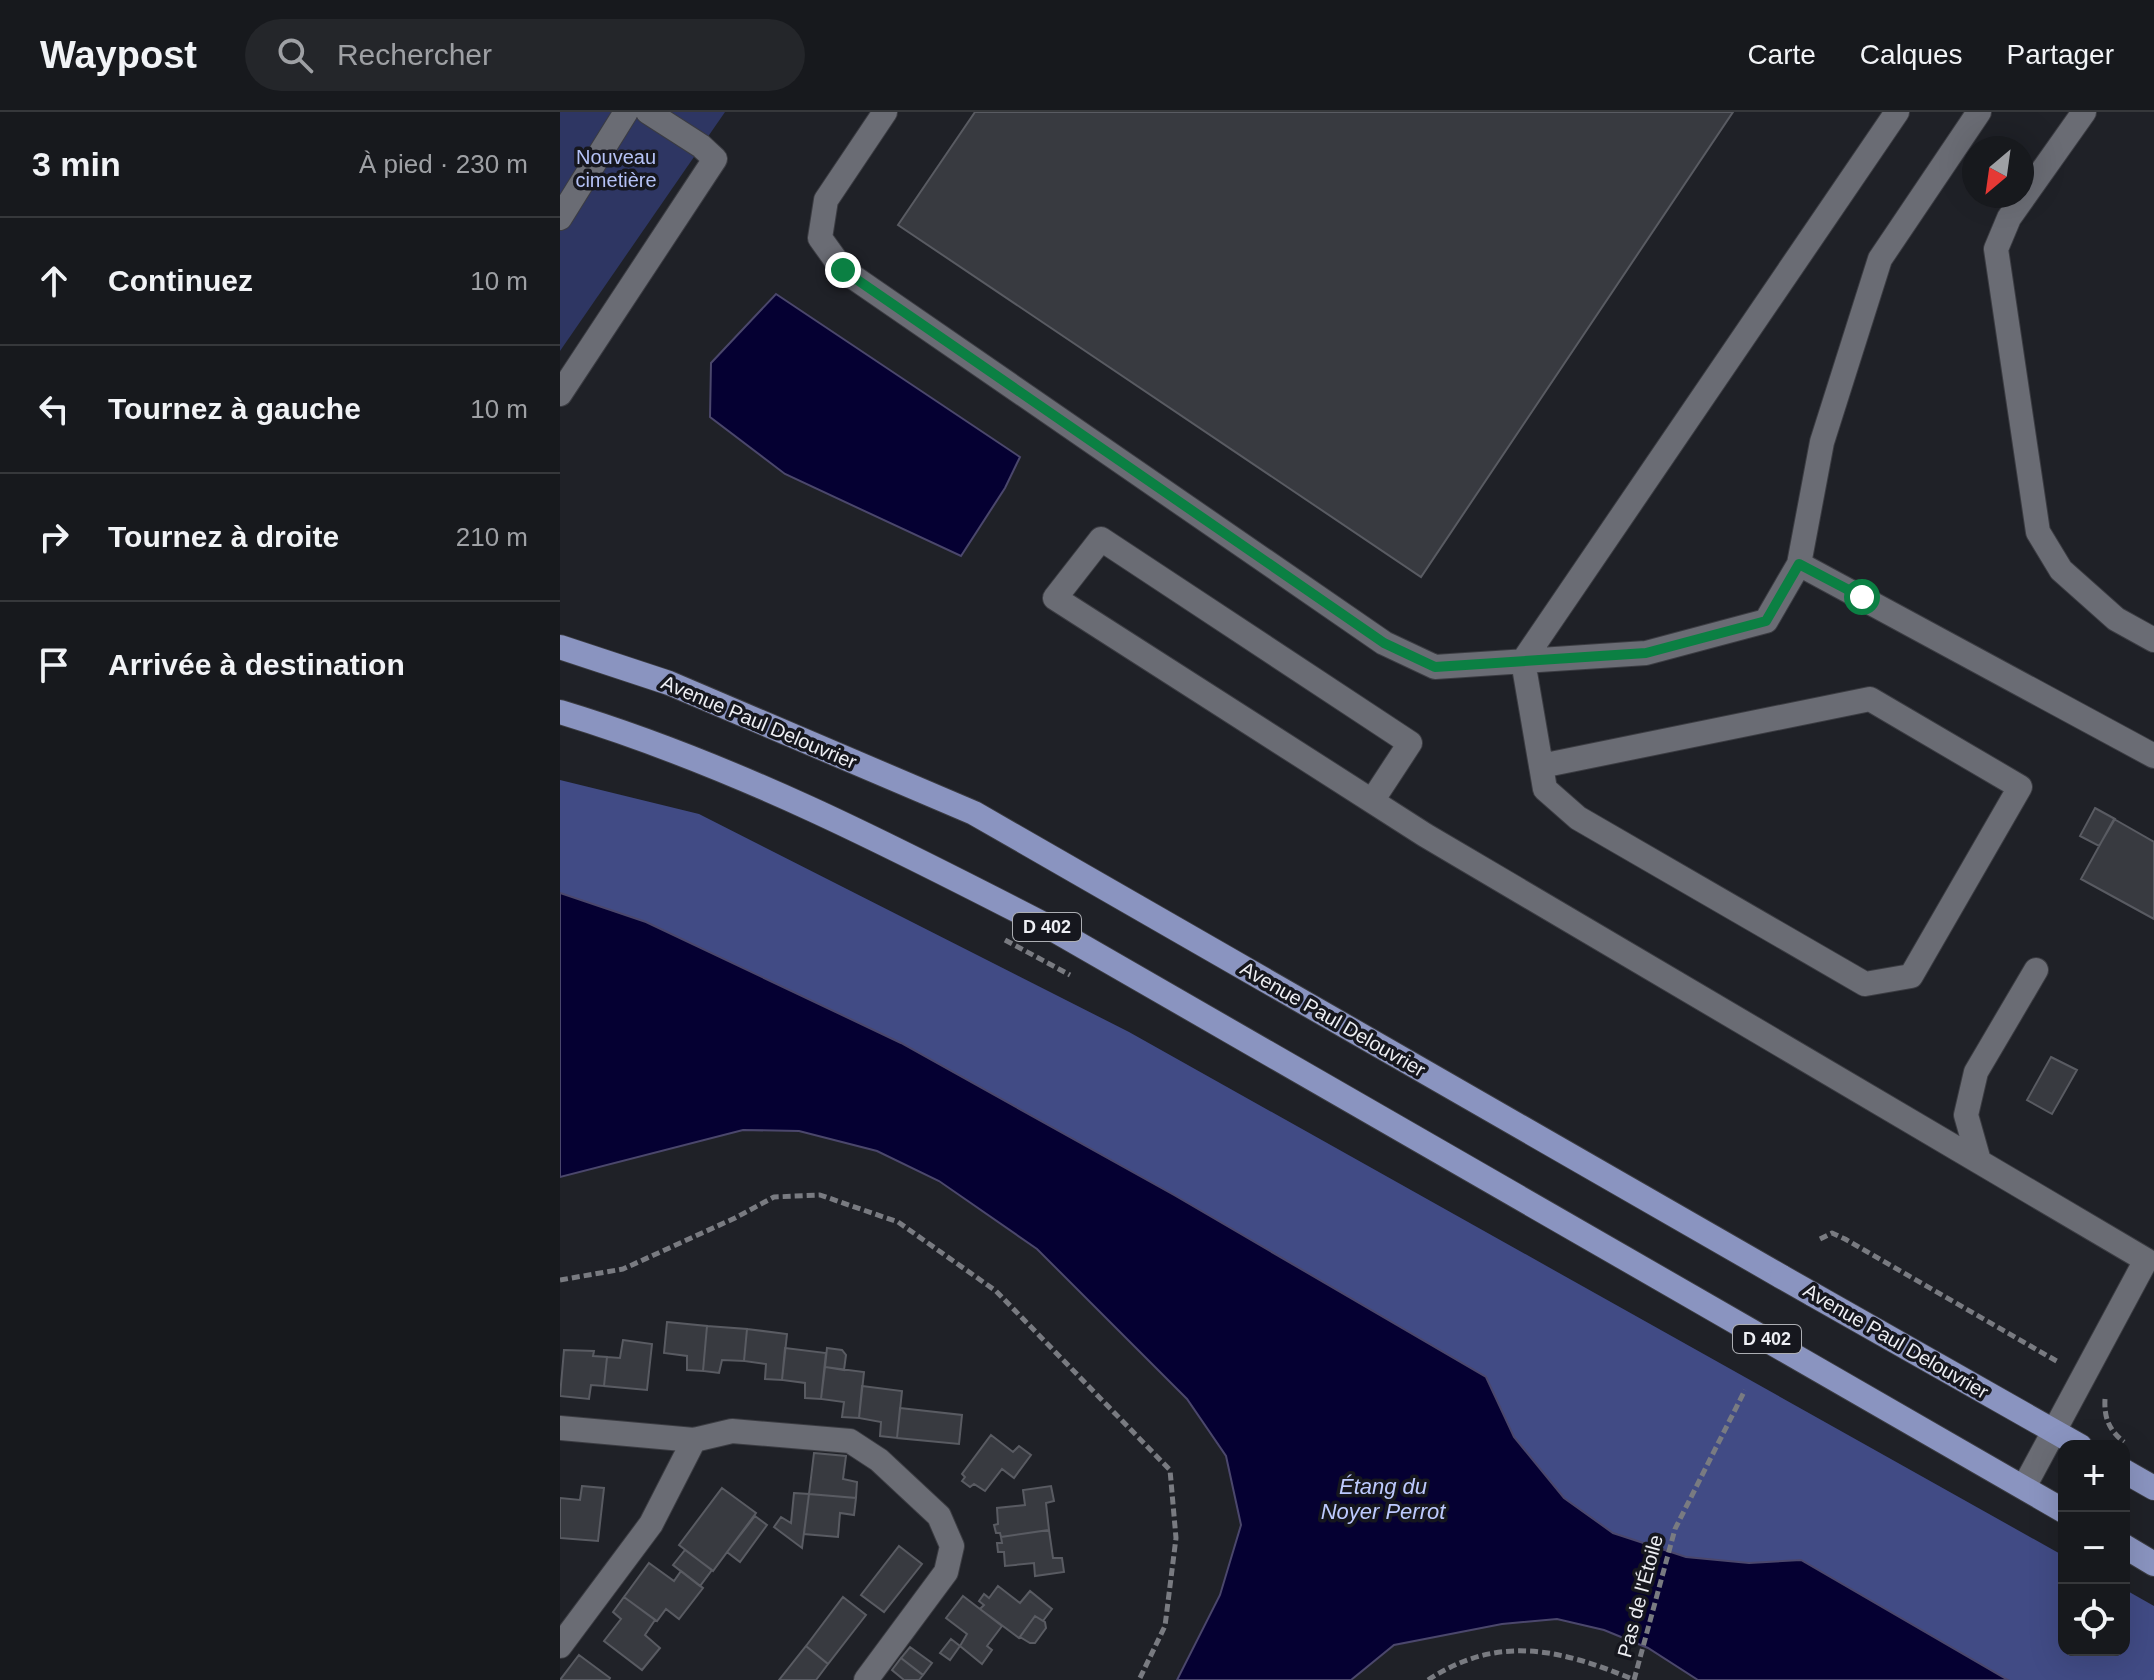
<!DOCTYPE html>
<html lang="fr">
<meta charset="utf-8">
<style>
body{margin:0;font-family:Helvetica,sans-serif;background:#24262a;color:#f1f3f6}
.controls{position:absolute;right:24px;bottom:24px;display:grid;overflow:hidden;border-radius:16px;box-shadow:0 8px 32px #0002}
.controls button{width:72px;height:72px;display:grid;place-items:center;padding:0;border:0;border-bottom:2px solid #36383b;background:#17191d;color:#f1f3f6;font:40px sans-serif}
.compass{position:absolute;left:1402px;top:24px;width:72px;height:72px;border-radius:50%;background:#17191d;box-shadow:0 8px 32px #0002;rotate:209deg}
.stop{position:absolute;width:24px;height:24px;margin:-18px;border:6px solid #0b8043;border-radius:50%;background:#fff}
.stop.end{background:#0b8043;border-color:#fff;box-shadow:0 2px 8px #0008}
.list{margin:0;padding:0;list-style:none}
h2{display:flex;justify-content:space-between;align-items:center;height:104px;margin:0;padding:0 32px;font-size:34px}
h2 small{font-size:26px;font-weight:400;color:#9ea0a4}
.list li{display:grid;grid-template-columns:52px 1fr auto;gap:24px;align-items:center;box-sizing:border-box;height:128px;padding:0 32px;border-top:2px solid #36383b}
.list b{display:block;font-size:30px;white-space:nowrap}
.list em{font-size:26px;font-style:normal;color:#9ea0a4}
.icon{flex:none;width:44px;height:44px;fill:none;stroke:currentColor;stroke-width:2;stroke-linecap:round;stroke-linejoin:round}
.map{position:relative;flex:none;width:1594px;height:1568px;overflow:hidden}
header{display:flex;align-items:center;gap:48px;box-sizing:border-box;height:112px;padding:0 40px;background:#17191d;border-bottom:2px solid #36383b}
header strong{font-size:38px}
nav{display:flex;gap:44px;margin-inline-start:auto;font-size:28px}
.search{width:560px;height:72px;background:#24262a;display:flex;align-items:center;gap:20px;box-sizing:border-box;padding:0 28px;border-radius:44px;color:#9ea0a4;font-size:30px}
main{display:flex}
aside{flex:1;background:#17191d}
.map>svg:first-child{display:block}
.green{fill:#2e3663}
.forest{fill:#414b85}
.water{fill:#050032;stroke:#4b476c;stroke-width:2}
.building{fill:#383a40;stroke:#595b62;stroke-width:2}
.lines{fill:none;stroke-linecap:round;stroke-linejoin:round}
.minor-casing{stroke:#3b3c42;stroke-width:26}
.major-casing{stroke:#3b3c42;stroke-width:26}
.path{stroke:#797b81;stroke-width:5;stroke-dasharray:8 4;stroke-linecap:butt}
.minor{stroke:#6a6c74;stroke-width:24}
.major{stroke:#8a94c0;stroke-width:24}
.major-bridge-casing{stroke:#3b3c42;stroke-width:26;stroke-linecap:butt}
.major-bridge{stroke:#8a94c0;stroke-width:24}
.route{stroke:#0b8043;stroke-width:10}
.labels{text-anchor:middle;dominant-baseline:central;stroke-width:7;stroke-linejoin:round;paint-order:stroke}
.shield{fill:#16171e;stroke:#acaeb3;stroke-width:2}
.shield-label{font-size:18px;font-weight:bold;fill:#edeef3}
.park-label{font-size:20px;fill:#b5c2f6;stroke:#16171e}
.street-label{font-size:20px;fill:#edeef3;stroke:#16171e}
.water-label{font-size:22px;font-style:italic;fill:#bdcafe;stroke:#16171e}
</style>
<header>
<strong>Waypost</strong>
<div class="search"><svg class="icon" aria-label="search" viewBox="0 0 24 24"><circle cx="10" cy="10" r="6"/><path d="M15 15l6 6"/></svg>Rechercher</div>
<nav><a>Carte</a><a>Calques</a><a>Partager</a></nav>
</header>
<main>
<aside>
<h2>3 min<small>À pied · 230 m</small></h2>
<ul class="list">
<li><svg class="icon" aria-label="ahead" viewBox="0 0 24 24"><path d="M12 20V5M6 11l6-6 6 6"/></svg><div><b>Continuez</b></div><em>10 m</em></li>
<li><svg class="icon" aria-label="left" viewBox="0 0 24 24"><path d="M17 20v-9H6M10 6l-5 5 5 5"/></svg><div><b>Tournez à gauche</b></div><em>10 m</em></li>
<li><svg class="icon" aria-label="right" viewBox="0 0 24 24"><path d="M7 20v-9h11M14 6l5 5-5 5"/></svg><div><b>Tournez à droite</b></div><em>210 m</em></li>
<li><svg class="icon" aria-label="arrive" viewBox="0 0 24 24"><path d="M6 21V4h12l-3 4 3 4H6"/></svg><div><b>Arrivée à destination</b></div></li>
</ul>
</aside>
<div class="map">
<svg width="1594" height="1568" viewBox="0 0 1594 1568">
<rect width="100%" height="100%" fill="#1f2127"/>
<path class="green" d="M0,0H165L0,239Z"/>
<path class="forest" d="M0,668L139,702L569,920L1504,1444V1538H1564V1477L1594,1494V1568H1448L1241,1448L1189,1451L1126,1445L1053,1421L1004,1386L954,1325L926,1265L614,1083L341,931L86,810L0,781Z"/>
<path class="water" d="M216,182L460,345L445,376L401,444L225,362L150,305L151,251Z
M0,781L86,810L341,931L614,1083L926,1265L954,1325L1004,1386L1053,1421L1126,1445L1189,1451L1241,1448L1448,1568H1138L1088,1536L1044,1518L997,1507L942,1512L834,1533L791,1568H617L660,1483L681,1413L666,1344L627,1287L477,1137L379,1069L317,1039L239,1019L183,1018L0,1065Z"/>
<path class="building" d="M415,0H1173L861,465L338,113Z
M1535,696L1555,707L1539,734L1520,724Z
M1554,707L1594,730V807L1521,767Z
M1491,945L1517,958L1492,1002L1467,988Z
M107,1210L147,1214L143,1259L127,1258V1244L104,1241Z
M147,1214L187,1217L184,1249L162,1248L159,1261L143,1259Z
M187,1217L227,1222L222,1268L205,1267L206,1252L184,1249Z
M63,1228L92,1232L87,1278L44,1274L47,1245L60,1246Z
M225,1236L266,1241L261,1287L245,1286V1271L222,1268Z
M267,1236L282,1238L286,1243L284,1258L265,1255Z
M4,1238L34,1239L33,1244L47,1245L44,1274L31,1273L29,1287L0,1284Z
M265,1255L304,1260L299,1306L282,1305L284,1290L261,1287Z
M302,1274L342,1279L337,1326L320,1324L321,1310L299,1306Z
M340,1296L402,1303L399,1332L337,1326Z
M431,1323L453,1340L459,1334L471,1343L454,1366L442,1357L425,1379L414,1372L410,1375L402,1369L405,1365L402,1362Z
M254,1341L286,1344L283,1367L297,1370L296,1386L249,1382Z
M22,1374L44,1376L38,1429L0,1426V1386L20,1388Z
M491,1374L494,1389L486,1391L489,1418L441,1425L440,1421H436L434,1413L438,1412L437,1396L465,1393L463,1378Z
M162,1376L196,1401L153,1459L119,1433Z
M234,1381L249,1382L242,1436L214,1415L221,1405L231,1411Z
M249,1382L296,1386L294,1403L280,1401L278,1425L244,1422Z
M195,1404L207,1413L180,1450L167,1440Z
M489,1418L493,1446H502L504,1460L475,1464L474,1451L445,1454L444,1440H438L437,1431H442L441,1425Z
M339,1434L362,1452L324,1500L301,1483Z
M125,1438L152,1458L140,1474L113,1453Z
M89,1451L114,1469L121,1459L143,1476L119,1507L106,1497L97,1509L64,1485Z
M438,1474L460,1491L470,1479L492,1497L483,1509L475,1504L459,1526L420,1497L424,1493L419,1489L424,1482L429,1486Z
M403,1484L442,1514L427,1534L432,1538L422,1552L400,1534L407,1522L386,1506Z
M64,1485L95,1508L85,1523L100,1536L82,1558L44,1529L61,1507L53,1500Z
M283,1485L306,1503L268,1552L246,1534Z
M475,1504L485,1510L486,1516L475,1531H470L460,1525Z
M391,1527L400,1534L390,1548L380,1541Z
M246,1534L268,1552L256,1568H219Z
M350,1535L372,1551L363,1563L341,1546Z
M19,1543L50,1566L49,1568H0Z
M341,1546L363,1563L359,1568H344L332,1558Z"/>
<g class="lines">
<g class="minor-casing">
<path id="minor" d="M325,0L266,88L260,126L283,158L824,531L875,555L1086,541L1206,509L1239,452
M1419,0L1320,147L1262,330L1239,452L1594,644
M1524,0L1449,106L1436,137L1478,420L1501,458L1556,507L1594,528
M0,106L66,0
M0,282L155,47L141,34L88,0
M981,654L1310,587L1460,675L1351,864L1305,872L1018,706L985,677L963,549L1337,0
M812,689L850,631L541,427L495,486L865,723L1586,1148L1464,1375
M1419,1049L1406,1003L1416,960L1476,858
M0,1316L134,1328L172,1319L290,1329L319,1348L379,1404L392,1434L386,1460L306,1568
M0,1534L91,1412L134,1328"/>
</g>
<g class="major-casing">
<path id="major" d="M0,535L109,571L414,701L1222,1165
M0,600C172,652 330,733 489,815L1504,1399
M1252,1182L1520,1334
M1564,1359L1594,1376
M1564,1434L1594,1452"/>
</g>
<path class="path" d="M445,828L510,863
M1260,1127L1272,1121L1285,1127L1500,1251
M0,1168L63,1157L175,1106L214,1085L260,1083L338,1110L436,1179L610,1358L616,1426L605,1514L579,1568
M1545,1287C1544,1306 1549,1318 1564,1330
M868,1568C940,1521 1001,1538 1075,1568
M1074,1568L1115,1417L1185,1278"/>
<use href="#minor" class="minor"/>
<use href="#major" class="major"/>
<g class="major-bridge-casing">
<path id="major-bridge" d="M1222,1165L1252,1182"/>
</g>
<use href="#major-bridge" class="major-bridge"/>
</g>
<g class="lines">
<path class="route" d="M283,158L824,531L875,555L1086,541L1206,509L1239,452L1302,485"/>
</g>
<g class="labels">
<g class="shield">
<rect x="453" y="801" width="68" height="28" rx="6"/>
<rect x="1173" y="1213" width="68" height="28" rx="6"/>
</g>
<g class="shield-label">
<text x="487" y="815">D 402</text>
<text x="1207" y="1227">D 402</text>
</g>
<g class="park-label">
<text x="56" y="45">Nouveau<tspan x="56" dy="23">cimetière</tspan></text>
</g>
<g class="street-label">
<text transform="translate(199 610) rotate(23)">Avenue Paul Delouvrier</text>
<text transform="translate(773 907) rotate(30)">Avenue Paul Delouvrier</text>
<text transform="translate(1336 1229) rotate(30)">Avenue Paul Delouvrier</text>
<text transform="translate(1080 1484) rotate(-75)">Pas de l'Étoile</text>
</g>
<g class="water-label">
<text x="823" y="1374">Étang du<tspan x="823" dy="25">Noyer Perrot</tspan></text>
</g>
</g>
</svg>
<div class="controls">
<button>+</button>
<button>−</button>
<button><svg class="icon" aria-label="locate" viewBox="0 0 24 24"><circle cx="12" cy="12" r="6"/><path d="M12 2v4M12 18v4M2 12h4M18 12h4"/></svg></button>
</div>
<svg class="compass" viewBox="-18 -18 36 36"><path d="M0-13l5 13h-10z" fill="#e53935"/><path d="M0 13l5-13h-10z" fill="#9ea0a4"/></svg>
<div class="stop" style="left:1302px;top:485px"></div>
<div class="stop end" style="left:283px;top:158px"></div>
</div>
</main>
